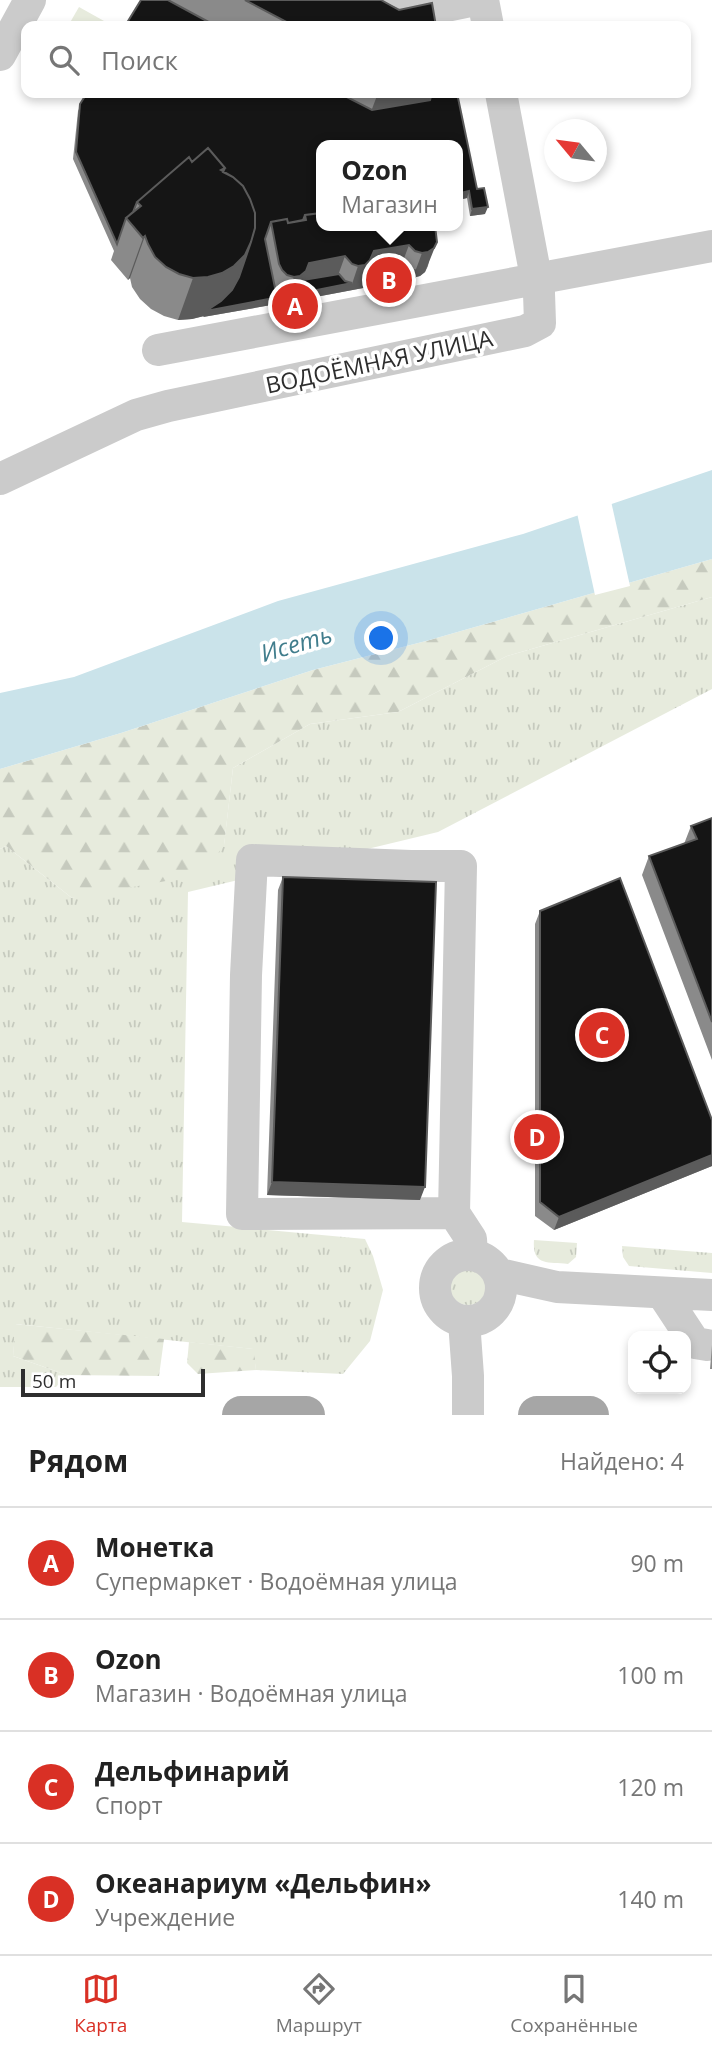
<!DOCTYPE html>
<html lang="ru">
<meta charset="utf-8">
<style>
body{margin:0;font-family:"Open Sans",sans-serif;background:#f6f6f6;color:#222}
.controls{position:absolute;right:21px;bottom:21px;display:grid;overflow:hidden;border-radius:14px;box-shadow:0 4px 10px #0003}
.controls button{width:63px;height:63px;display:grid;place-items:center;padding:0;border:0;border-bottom:2px solid #e0e0e0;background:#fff;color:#222;font:35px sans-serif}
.compass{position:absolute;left:544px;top:119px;width:63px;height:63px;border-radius:50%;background:#fff;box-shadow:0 4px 10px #0003;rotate:299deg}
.scale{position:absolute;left:21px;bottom:18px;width:184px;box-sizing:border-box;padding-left:7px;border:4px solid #2e2e2e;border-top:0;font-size:19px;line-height:24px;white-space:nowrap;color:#2e2e2e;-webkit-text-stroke:5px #fff;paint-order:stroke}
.you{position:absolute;left:382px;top:639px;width:24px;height:24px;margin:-18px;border:5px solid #fff;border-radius:50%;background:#1a73e8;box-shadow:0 0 0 10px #1a73e833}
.badge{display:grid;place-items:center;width:46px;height:46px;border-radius:50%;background:#d93025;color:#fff;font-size:23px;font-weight:700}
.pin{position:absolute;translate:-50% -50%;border:4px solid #fff;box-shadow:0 2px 7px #0006}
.popup{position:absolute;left:316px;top:140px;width:147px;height:91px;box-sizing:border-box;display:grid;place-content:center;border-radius:14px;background:#fff;filter:drop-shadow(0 2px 5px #0005);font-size:23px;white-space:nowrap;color:#767676}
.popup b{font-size:26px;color:#222}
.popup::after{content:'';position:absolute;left:50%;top:100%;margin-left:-14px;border:14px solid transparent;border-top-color:#fff}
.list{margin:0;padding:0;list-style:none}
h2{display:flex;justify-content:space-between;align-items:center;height:91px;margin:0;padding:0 28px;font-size:30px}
h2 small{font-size:23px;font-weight:400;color:#767676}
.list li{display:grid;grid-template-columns:46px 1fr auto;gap:21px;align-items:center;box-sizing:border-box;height:112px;padding:0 28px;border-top:2px solid #e0e0e0}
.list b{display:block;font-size:26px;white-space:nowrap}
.list p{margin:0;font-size:23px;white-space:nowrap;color:#767676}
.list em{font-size:23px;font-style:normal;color:#767676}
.icon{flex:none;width:38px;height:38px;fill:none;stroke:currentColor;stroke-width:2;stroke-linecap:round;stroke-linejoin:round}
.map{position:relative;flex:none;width:712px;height:1415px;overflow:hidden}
.search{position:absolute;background:#fff;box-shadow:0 4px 10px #0003;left:21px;right:21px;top:21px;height:77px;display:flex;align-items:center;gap:18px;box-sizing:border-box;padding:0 24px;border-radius:14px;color:#767676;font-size:26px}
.sheet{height:539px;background:#fff}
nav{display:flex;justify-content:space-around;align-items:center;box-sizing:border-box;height:98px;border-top:2px solid #e0e0e0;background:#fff;font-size:19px;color:#767676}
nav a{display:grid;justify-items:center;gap:4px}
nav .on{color:#d93025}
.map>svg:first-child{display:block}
.grass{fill:url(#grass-tufts)}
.forest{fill:url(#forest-firs)}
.green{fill:#e7ebdd}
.water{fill:#cae3ea}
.pier{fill:#fff}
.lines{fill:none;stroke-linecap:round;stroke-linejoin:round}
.minor{stroke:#cbcbcb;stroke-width:32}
.major{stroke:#a6a6a6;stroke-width:38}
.wall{fill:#8a8a8a}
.shaded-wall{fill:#5b5b5b}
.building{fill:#151515;stroke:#5b5b5b;stroke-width:2}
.labels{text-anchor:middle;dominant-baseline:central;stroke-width:7;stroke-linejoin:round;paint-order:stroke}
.street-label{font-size:23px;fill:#2e2e2e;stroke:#fff}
.water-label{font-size:24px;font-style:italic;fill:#407d8c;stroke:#fff}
</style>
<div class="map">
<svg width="712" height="1415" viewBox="0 0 712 1415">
<defs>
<pattern id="grass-tufts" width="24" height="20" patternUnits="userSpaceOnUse" patternTransform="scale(1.75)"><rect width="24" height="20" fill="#e7ebdd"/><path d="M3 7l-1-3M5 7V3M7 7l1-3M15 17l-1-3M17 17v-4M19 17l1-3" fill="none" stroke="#c6cabe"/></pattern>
<pattern id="forest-firs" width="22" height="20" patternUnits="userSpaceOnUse" patternTransform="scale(1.75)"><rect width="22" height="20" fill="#e7ebdd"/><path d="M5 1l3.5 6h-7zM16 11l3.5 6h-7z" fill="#c6cabe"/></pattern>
</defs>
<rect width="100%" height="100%" fill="#fff"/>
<path class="grass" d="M712,597V689L438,832L188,892L182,1222L365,1239L373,1256L383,1290L370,1341L343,1374L256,1370L253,1349L16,1324L13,1356L67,1375L56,1387H0V849L6,846L72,898L224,845L233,768L310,724L398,712L507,656Z
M534,1240L577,1243L576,1257L568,1264C547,1262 532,1266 534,1240Z
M622,1246L712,1253V1273L629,1266L623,1257Z
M450 1287a18 18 0 1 1 36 0a18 18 0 1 1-36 0Z"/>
<path class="forest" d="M712,559V597L507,656L398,712L310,724L233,768L224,846L199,875L72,898L6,846L0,849V769L121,733L313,670L426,641Z
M15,1324L164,1339L159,1376L67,1375L13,1356Z
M189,1342L254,1349L256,1370L198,1374L187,1363Z"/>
<path class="green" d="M79,7L113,26H68Z"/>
<path class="water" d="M712,470V559L426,641L313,670L121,733L0,769V693L74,677L278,601L523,534Z"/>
<path class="pier" d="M611,501L630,586L595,595L577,513Z"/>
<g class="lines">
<path class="minor" d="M388,0L412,13L475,0
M483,0L488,26
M0,55L30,0
M158,350L712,246
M0,479L136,415L168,406L525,331L540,323L539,293L501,93
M454,1213L242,1214L246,975L252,860L411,866H461L454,1213L471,1239L472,1255
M435 1288a33 33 0 1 1 66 0a33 33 0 1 1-66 0Z
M499,1274L557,1287L712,1295
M662,1293L695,1343L707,1345
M464,1321L468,1376V1415"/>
<path class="major" d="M241,1415H306
M537,1415H590"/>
</g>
<path class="wall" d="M141,0H381L436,26H125Z
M87,93H457L477,189L485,214L470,216L467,198L458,200L457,201V145H321V226H444L435,228L428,266L425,272L420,276L416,277V278L289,302L290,300H288V302L203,317L204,316L192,319L178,320L164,316L151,309L140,299L132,287L130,278L128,280L111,260L114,251L73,159L78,111Z
M712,818V1060L642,875L649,856L684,844L691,826Z
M283,877L420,1200L267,1195L278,890Z
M540,911L712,1120V1166L554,1230L535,1216V924Z
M712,1345V1369H710Z"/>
<path class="shaded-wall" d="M378,93H432L427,107L369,117Z
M469,191L467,198L458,200L457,201L460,193Z
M488,207L485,214L470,216L472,209Z
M145,236L130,278L128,280L143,238Z
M251,242L236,284L287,296L294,277L309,263L345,256L336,281L352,284L358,266L374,251L409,245L400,269L415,272L422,253L437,242L425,272L420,276L416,277V278L289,302L290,300H288V302L203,317L204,316L192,319L178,320L193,278Z
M712,1155V1166L554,1230L559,1217Z
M272,1182L425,1187L420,1200L267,1195Z"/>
<path class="building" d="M141,0H168L216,26H125Z
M245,0H381L399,10L432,3L436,26H294Z
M87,93H339L372,110L430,100L432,93H457L477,189L484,188L488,207L472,209L469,191L460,193L457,199V145H321V213L305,215L303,220L288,223L287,219L271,222L265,239L275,288L281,292L290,295L206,311L221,301L232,290L239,277L251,242L255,228V213L250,199L243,186L233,177L223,172L225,168L208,148L192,162L189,157L137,202L133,212L126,218L117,244L76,152L80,104Z
M208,148L225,168L221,170L233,177L243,186L250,199L255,213V228L251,242L245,255L234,266L222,273L208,277L193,278L179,274L166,267L155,257L148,244L145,236L143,238L126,218L141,206L137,202L189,157L192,162Z
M321,213V226H435L437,242L434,248L428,252L422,253L415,251L409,245L374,251L370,260L365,265L358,266L352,264L345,256L309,263L306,271L300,276L294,277L287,275L282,270L279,264L271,222L287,219L288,223L306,220L305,215Z
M403,262L409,269L418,271L359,282L364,278L367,268Z
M339,274L345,281L352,283L292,295L299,289L303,280Z
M712,818V1022L649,856L697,839L691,826Z
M283,877L436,882L425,1187L272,1182Z
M620,878L712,1120V1155L559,1217L540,1202V911Z"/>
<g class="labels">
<g class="street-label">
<text transform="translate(379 361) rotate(-12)">ВОДОЁМНАЯ УЛИЦА</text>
</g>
<g class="water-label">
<text transform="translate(296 643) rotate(-16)">Исеть</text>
</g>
</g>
</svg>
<div class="controls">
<button><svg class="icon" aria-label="locate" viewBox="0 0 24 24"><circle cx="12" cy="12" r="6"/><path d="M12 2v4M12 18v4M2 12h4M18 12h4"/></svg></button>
</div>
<svg class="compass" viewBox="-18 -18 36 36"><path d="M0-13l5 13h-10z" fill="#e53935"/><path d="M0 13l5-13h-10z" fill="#767676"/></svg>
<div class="scale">50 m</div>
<div class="you"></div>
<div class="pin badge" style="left:295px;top:306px">A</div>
<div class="pin badge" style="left:389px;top:280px">B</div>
<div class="popup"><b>Ozon</b>Магазин</div>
<div class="pin badge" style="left:602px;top:1035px">C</div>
<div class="pin badge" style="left:537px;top:1137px">D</div>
<div class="search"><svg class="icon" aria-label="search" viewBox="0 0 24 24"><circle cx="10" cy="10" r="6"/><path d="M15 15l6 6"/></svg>Поиск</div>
</div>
<section class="sheet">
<h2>Рядом<small>Найдено: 4</small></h2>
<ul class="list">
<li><span class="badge">A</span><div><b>Монетка</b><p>Супермаркет · Водоёмная улица</p></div><em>90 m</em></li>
<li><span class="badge">B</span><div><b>Ozon</b><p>Магазин · Водоёмная улица</p></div><em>100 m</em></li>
<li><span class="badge">C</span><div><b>Дельфинарий</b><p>Спорт</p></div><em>120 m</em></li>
<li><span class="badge">D</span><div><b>Океанариум «Дельфин»</b><p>Учреждение</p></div><em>140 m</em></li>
</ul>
</section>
<nav>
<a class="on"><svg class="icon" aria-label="map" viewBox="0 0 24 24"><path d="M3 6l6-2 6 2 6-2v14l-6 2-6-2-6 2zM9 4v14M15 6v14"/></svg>Карта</a>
<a><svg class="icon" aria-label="directions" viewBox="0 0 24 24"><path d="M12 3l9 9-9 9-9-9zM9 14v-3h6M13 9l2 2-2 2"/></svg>Маршрут</a>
<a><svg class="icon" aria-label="saved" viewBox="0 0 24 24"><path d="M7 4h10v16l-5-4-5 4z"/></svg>Сохранённые</a>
</nav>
